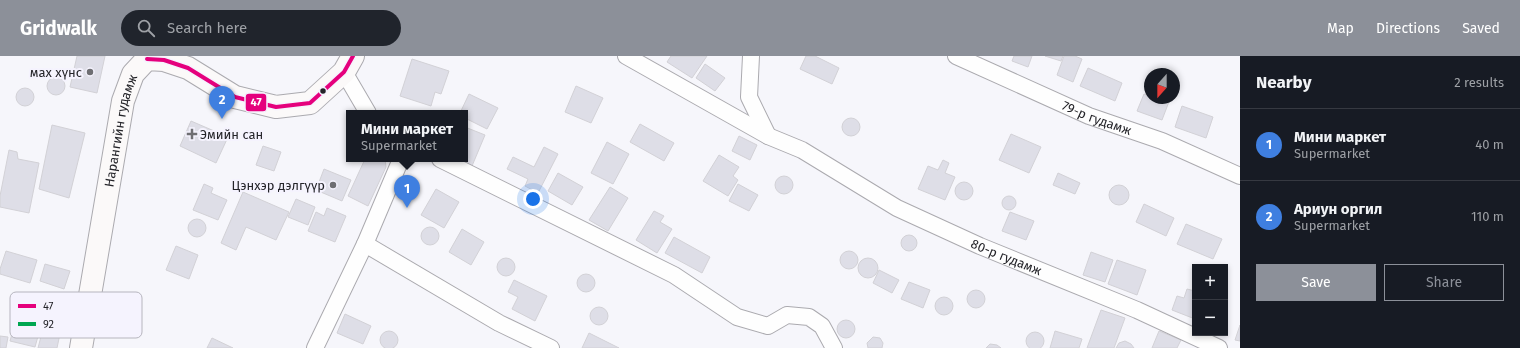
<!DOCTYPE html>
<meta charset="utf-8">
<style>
body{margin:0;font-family:"Fira Sans",sans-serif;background:#20242c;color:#f1f3f6}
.controls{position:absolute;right:12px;bottom:12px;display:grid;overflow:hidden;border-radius:0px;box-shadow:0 2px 6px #0003}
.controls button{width:36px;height:36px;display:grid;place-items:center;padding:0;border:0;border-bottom:1px solid #363941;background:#171b24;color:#f1f3f6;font:20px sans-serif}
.compass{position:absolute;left:1144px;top:12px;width:36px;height:36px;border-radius:50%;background:#171b24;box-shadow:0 2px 6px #0003;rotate:201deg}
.you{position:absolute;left:533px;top:143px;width:14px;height:14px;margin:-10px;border:3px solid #fff;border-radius:50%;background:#1a73e8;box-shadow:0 0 0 6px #1a73e833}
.badge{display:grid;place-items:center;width:26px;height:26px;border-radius:50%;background:#8c9099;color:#fff;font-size:13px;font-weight:700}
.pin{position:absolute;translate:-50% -33px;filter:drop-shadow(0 1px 2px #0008)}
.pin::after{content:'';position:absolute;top:21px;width:14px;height:12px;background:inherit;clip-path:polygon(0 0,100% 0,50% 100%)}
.popup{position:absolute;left:346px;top:54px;width:122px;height:52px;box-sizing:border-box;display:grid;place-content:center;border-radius:0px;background:#171b24;filter:drop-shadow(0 1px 3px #0005);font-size:13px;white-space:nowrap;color:#9ea1a6}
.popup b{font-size:15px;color:#f1f3f6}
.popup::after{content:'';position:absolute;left:50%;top:100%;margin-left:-8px;border:8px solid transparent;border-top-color:#171b24}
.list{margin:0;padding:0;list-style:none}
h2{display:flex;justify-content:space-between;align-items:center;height:52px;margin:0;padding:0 16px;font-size:17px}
h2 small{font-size:13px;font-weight:400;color:#9ea1a6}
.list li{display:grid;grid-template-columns:26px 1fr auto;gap:12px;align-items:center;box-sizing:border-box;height:72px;padding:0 16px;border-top:1px solid #363941}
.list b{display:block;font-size:15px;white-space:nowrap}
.list p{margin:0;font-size:13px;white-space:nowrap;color:#9ea1a6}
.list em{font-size:13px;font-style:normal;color:#9ea1a6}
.actions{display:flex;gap:8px;padding:12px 16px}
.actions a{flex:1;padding:9px 0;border:1px solid #8c9099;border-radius:0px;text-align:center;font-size:14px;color:#8c9099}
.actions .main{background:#8c9099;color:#fff}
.icon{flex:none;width:22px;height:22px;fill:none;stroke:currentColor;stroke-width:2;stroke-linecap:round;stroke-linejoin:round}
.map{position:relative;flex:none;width:1240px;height:292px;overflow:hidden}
header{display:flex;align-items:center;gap:24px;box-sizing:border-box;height:56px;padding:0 20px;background:#8c9099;color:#fff}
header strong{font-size:19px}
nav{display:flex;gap:22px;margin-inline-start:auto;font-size:14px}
.search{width:280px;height:36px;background:#20242c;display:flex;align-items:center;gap:10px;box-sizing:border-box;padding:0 14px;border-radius:22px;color:#9ea1a6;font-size:15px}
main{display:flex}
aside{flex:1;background:#171b24}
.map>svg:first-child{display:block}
.building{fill:#dedee7;stroke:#d2d1d6}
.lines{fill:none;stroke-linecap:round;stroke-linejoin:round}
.minor-casing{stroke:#abaaaf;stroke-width:18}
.secondary-casing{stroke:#abaaaf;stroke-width:24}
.minor{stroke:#fefefe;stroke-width:16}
.secondary{stroke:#fbf9f9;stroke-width:22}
.bus-1-casing{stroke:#f5f3fe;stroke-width:7}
.bus-1{stroke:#e5007d;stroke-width:4}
.poi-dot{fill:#6e6e72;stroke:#f5f3fe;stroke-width:1.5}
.bus-dot{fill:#242429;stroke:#f5f3fe;stroke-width:1.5}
.labels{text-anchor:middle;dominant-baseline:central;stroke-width:4;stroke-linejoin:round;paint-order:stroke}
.poi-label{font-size:13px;fill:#242429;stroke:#f5f3fe;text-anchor:end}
.street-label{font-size:13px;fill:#242429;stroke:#f5f3fe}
.key{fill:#f5f3fe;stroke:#b6b5be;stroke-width:1}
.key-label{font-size:11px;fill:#242429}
.line-badge{stroke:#f5f3fe;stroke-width:1.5}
.badge-label{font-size:11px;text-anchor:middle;font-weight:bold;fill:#fff}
</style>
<header>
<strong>Gridwalk</strong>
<div class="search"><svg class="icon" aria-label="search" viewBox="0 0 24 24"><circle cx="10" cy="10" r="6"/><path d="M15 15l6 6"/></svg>Search here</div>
<nav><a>Map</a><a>Directions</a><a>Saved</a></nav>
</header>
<main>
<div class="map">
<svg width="1240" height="292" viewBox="0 0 1240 292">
<rect width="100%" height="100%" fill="#f6f6fb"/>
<path class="building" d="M77,0H105L97,37L70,31Z
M671,0H707L692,22L667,6Z
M806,0H815L839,12L832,28L800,13Z
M1014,0H1032L1028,11L1012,5Z
M1045,0H1063L1061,5Z
M1064,0H1075L1082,3L1073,26L1057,19Z
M412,3L449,15L441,38L435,36L431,50L400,40Z
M705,8L725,22L715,35L696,22Z
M1088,12L1122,27L1115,45L1080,30Z
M47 30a9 9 0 1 1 18 0a9 9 0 1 1-18 0Z
M576,30L603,42L591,67L565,56Z
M16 41a9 9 0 1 1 18 0a9 9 0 1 1-18 0Z
M469,38L498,52L487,73L465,62V57H460Z
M1144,38L1150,40V42H1165L1170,43L1162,64L1137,55Z
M1182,50L1213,61L1206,82L1175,71Z
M842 71a9 9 0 1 1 18 0a9 9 0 1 1-18 0Z
M191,65L228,81L216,107L180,90Z
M640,68L674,87L664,105L630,86Z
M52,69L85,77L69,142L39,133Z
M465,71L485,79L472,110L454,103H465Z
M1011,78L1041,91L1029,117L999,104Z
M739,80L757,89L750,104L732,95Z
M607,86L629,98L613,128L591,117Z
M263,90L281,96L274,115L256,109Z
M544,91L558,98L538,137L525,130L528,123L507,113L513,101L534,111Z
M9,94L17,96L18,103L39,107L29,157L0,151V140Z
M719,99L739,111L733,120L738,124L728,140L703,125Z
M365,103H385L386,111L368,150L348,140Z
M943,104L949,107L945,117L955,121L945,144L918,133L928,110L938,114Z
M324,113L351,124L342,145L316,134Z
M558,117L583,131L572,149L548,135Z
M1058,117L1080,127L1075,138L1053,129Z
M775 129a9 9 0 1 1 18 0a9 9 0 1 1-18 0Z
M955 135a9 9 0 1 1 18 0a9 9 0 1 1-18 0Z
M204,128L213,132L211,137L227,144L218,164L193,154Z
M738,128L758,139L749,155L729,145Z
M1109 139a10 10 0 1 1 20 0a10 10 0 1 1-20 0Z
M610,131L628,142L608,175L589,164Z
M436,133L459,146L444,172L421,159Z
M243,136L289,156L276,184L246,171L236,194L221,187Z
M1002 147a7 7 0 1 1 14 0a7 7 0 1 1-14 0Z
M296,143L315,151L308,169L288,161Z
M1144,148L1174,162L1166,180L1136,166Z
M327,152L346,160L335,186L308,175L316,156L324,160Z
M654,155L664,160L660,166L672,173L657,197L636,184Z
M1010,156L1034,165L1026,184L1002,175Z
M188 172a9 9 0 1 1 18 0a9 9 0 1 1-18 0Z
M1186,168L1222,183L1213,203L1177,188Z
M421 180a9 9 0 1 1 18 0a9 9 0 1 1-18 0Z
M462,173L484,186L471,209L449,196Z
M901 187a8 8 0 1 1 16 0a8 8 0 1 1-16 0Z
M674,181L710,201L702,217L665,197Z
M176,190L198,199L189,223L166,214Z
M840 204a9 9 0 1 1 18 0a9 9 0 1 1-18 0Z
M6,195L37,204L30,227L0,218V213Z
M1091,196L1113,204L1105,226L1083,219Z
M497 211a9 9 0 1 1 18 0a9 9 0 1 1-18 0Z
M858 212a10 10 0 1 1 20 0a10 10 0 1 1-20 0Z
M1117,204L1146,214L1137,239L1108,228Z
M45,208L70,215L64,233L40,225Z
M879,214L899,224L892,237L873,227Z
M577 227a9 9 0 1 1 18 0a9 9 0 1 1-18 0Z
M514,224L547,240L535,265L512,253L518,241L508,236Z
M909,226L930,234L923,252L901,243Z
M1187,233L1195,235V263L1172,254L1177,240L1184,242Z
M967 243a9 9 0 1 1 18 0a9 9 0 1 1-18 0Z
M935 250a9 9 0 1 1 18 0a9 9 0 1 1-18 0Z
M590 260a9 9 0 1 1 18 0a9 9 0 1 1-18 0Z
M1101,254L1125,262L1114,292H1087Z
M345,258L371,270L363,288L337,277Z
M837 273a9 9 0 1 1 18 0a9 9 0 1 1-18 0Z
M15,267L40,273L35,291L10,285Z
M44,269L61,273L57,292H38Z
M1240,269V285L1235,284Z
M1055,275L1082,283L1079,292H1050Z
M1159,275L1181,284L1177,292H1152Z
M380 284a9 9 0 1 1 18 0a9 9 0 1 1-18 0Z
M1026 285a9 9 0 1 1 18 0a9 9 0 1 1-18 0Z
M589,277L619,292H582Z
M0,280L8,281L6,292H0Z
M873,281L880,282L883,287L882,292H868L867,287Z
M212,282L233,292H207Z
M1125,285L1131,288L1134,292H1116L1119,287Z
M990,288L997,289L1001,292H986Z"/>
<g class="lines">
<g class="minor-casing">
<g id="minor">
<path id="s1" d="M626,0L768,80L802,94L897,152L980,190L1137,254L1219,292"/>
<path d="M751,0L749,41L768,80"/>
<path id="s2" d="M956,0L1089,60L1162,85L1240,120"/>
<path d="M344,16L368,57"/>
<path d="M440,103L674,219L737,261L768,270L787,259L809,261L822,270L834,292"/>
<path d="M365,188L499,267L551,292"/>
<path d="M315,292L365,188L401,103"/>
</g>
</g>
<g class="secondary-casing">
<g id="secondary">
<path id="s3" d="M81,292L123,45L133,18L147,3L164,4L188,12L235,41L276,51L310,47L344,16L353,0"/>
</g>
</g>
<use href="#minor" class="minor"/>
<use href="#secondary" class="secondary"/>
<g class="bus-1-casing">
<path id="bus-1" d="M147,3L164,4L188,12L235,41L276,51L310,47L344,16L353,0"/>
</g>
<use href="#bus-1" class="bus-1"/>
</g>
<g class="poi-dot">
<circle cx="90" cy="16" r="4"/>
<path d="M190 72h4v4h4v4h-4v4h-4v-4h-4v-4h4z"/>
<circle cx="333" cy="129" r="4"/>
</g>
<circle class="bus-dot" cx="323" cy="35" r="3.5"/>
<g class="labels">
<g class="poi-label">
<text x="82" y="16">мах хүнс</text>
<text x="200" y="78" text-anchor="start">Эмийн сан</text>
<text x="325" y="129">Цэнхэр дэлгүүр</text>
</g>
<g class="street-label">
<text stroke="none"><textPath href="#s2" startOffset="154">79-р гудамж</textPath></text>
<text stroke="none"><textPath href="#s3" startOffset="221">Нарангийн гудамж</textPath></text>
<text stroke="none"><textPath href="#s1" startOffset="431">80-р гудамж</textPath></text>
</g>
</g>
<rect x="10" y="236" width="132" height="46" rx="6" class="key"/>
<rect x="18" y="248" width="18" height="4" fill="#e5007d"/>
<rect x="18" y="266" width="18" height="4" fill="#00a651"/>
<g class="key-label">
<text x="43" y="254">47</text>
<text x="43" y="272">92</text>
</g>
<rect class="line-badge" x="245" y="37" width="22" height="19" rx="4" fill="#e5007d"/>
<g class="badge-label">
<text x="256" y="50">47</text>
</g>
</svg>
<div class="controls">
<button>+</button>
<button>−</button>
</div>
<svg class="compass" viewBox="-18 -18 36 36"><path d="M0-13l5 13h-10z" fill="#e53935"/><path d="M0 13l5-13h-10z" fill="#9ea1a6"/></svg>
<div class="you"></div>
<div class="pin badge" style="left:407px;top:152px;background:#3f7fe0">1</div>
<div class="popup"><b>Мини маркет</b>Supermarket</div>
<div class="pin badge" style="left:222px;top:63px;background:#3f7fe0">2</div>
</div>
<aside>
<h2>Nearby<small>2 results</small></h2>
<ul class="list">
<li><span class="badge" style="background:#3f7fe0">1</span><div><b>Мини маркет</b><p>Supermarket</p></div><em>40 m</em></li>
<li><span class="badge" style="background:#3f7fe0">2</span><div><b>Ариун оргил</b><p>Supermarket</p></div><em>110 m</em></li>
</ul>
<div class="actions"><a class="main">Save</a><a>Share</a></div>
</aside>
</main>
